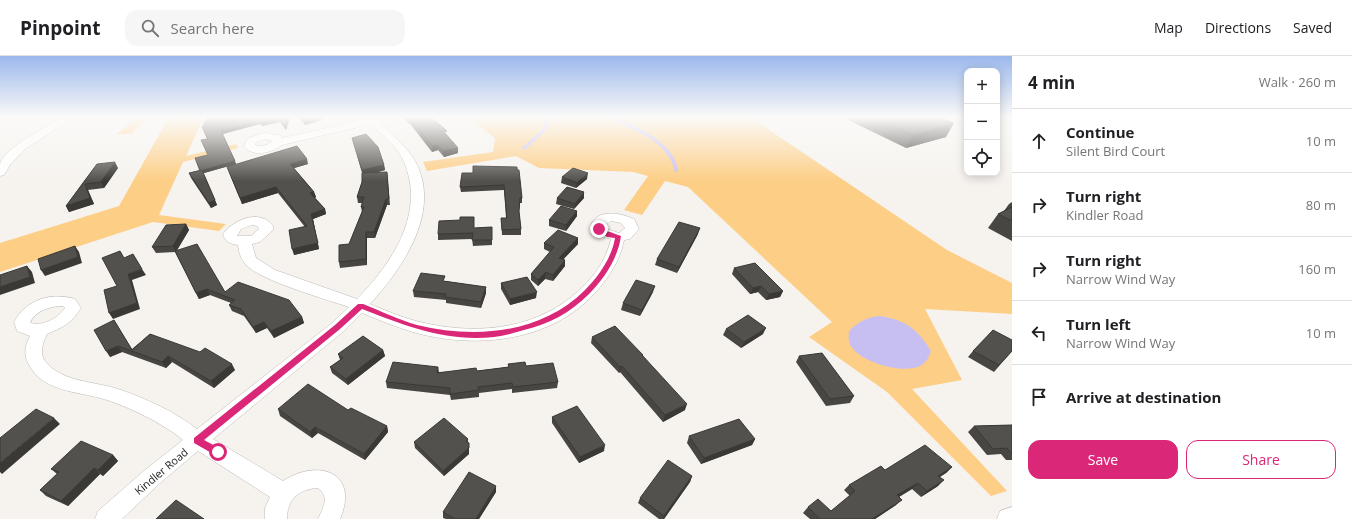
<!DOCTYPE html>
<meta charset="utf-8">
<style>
body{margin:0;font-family:"Open Sans",sans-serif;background:#f6f6f6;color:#202124}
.controls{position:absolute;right:12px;top:12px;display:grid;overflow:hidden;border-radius:8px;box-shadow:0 2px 10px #0003}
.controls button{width:36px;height:36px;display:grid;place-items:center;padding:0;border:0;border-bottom:1px solid #e0e0e0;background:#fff;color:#202124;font:20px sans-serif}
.stop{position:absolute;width:12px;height:12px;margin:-9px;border:3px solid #db2777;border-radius:50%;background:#fff}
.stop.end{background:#db2777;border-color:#fff;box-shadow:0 1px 4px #0008}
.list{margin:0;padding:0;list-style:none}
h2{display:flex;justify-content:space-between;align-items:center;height:52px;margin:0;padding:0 16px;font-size:17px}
h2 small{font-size:13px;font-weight:400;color:#757577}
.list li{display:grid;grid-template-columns:26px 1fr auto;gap:12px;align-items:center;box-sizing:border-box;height:64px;padding:0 16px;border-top:1px solid #e0e0e0}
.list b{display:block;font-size:15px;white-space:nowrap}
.list p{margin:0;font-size:13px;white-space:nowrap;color:#757577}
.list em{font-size:13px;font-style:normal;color:#757577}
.actions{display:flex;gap:8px;padding:12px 16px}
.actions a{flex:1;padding:9px 0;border:1px solid #db2777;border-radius:12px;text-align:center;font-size:14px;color:#db2777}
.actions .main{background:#db2777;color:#fff}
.icon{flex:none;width:22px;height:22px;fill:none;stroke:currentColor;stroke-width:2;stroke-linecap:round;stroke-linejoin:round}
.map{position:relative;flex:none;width:1012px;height:463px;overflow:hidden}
header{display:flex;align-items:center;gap:24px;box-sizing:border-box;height:56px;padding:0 20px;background:#fff;border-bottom:1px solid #e0e0e0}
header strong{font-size:19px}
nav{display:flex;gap:22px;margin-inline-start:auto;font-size:14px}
.search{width:280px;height:36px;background:#f6f6f6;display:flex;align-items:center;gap:10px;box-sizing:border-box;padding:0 14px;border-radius:12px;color:#757577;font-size:15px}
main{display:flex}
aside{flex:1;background:#fff}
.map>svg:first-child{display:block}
.green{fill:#fdce86}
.water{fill:#c7bff2}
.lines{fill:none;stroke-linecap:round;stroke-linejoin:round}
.stream{stroke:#c7bff2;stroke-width:3.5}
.minor-casing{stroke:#bdbbb7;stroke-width:1}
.minor{fill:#fff;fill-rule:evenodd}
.wall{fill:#474642}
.shaded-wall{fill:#3a3936}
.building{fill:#53514d;stroke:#3a3936}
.route{fill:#db2777}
.labels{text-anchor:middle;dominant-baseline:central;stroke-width:4;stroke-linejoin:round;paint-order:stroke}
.street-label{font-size:11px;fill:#272625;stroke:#fff}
</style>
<header>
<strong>Pinpoint</strong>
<div class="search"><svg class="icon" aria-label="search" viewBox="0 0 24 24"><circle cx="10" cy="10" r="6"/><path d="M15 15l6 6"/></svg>Search here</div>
<nav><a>Map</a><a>Directions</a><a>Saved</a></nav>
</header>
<main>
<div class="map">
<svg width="1012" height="463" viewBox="0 0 1012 463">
<rect width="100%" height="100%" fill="#f6f3ef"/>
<path class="green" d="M169,61H204L186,100L236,88L238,92L183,106L159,159L226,168L219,175L153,166L0,216V187L119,150Z
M468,61H750L947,194L1012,227V258L925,253L962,324L912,333L1007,435L991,440L887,336L809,281L832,266L688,131L665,125L642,159L624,154L648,120L633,116L539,112L516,100L427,115L423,106L493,96L495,82Z
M133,64H147L131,78H117Z"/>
<path class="water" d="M880,260C905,264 918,273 931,295C929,301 926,307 920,310C903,319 853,305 849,285C848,282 849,278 849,275C858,266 867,261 880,260Z"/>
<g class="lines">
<path class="stream" d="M608,61C633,70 671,85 676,114
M524,92L542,76L547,69L545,61"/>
<g class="minor-casing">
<path id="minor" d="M63,61H75L25,93L10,109L4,119L0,120C0,117 0,111 0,108C4,92 49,69 63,61Z
M365,61L378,62C385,75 404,87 414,103C443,153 404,211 370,248C385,254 400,261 416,265C470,279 531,276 575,238C592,224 606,205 611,183L597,179L591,170C596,152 621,157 634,163L639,173L630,183L624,184C620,206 606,226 591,241C546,287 472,293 413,276C396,271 379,264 362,257L344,275L213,383L283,425C318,402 360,416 340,463H318C323,452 330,441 318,432C299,433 287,443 287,463H265V452L270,441L198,395L159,428L122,463H95L98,455L145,414L183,384C162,367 135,354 110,345C82,335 45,338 29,309C23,299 25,289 30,280L17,275L14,266C27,243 51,236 75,243L81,252C72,267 62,272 47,278C43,286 39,297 45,305C62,327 96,325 121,334C147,343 175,356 197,373L332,267L349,251C325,243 262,225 246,209C241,203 239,197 238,189C231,188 225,186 223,178C233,164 260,152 273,170V174L260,186L252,188L256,202L275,214L357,243C392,207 427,156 403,104C397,90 382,79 371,68L282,89C272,97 253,102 244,90L248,82L264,77L280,79L282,82L366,63ZM265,83L273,85C268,89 261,92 255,89L256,86ZM611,165L621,167L625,172L619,177L607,173L605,168ZM252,169L257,170L259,173L251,180H237L241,173ZM63,250L65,252C57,263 44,270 30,267C34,255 51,250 63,250Z
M1012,451V463H997L1000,455Z"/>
</g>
<use href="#minor" class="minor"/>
</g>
<path class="wall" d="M290,61L286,74L280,66L262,70L260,68L223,78L236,108L203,117L217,149L211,152L191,122L189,117L200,114L208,99L207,83L202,71Z
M298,61H321L322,64L305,69Z
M402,61H431L458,92V97L444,101L438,94L432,96L411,69Z
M842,61H938L946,81L906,92Z
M352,82L384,109L385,114L376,117L387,116L390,149H387L375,182H367V209L340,212L339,206L349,188L362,156L361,151L362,147H358L357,141L362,126V117Z
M97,108L118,112L104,132L88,134L94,148L69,156L66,150Z
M308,108L294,112L314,136L316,141L315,142L325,153L326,158L313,163L319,193L294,199L305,171L278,137L242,148L227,111Z
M517,111L522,142V147H520L519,156L521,173V179H502L501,162H506L504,134L461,136L460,131L473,117Z
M562,121L587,123L576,132L561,127Z
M557,142H584L574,153L556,148Z
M1012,146V185L988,172L998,158L1004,155L1009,148Z
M577,155V160L566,175L549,170V164Z
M474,166V172L492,171V189L473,190L472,183L438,184V178Z
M186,168L189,174L177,194L225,236L302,261L304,267L274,282L267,272L256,277L244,260L232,255L229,249L231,247L210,239L199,243L175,196L156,197L152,191Z
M698,178L677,217L655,209L657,203Z
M578,182V188L563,203L565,210L553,225L545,223L538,230L531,224V218L550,196L544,193V187Z
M734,212L783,235L780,241L766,244L758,236L750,238L732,218Z
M445,225L486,231V237L481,252L446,247V244L414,241L413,235Z
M501,227L536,242L510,249L501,233Z
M653,236L640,260L621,254L623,247Z
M114,264L132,293L150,278L235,314L214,332L172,306L166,312L122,296L110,301Z
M726,273L763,278L741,292L723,279Z
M592,281L643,300L685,354L663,366L620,316L619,317L591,287Z
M383,294L385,300L348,329L332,317L330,311L340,304L338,298Z
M973,295H1012L994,316L968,301Z
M799,300L854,340L850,347L826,350L796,306Z
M508,308L526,310L558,326L557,332L512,337V333L479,337V341L451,344L450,339L387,332L386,326L438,311L439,316L477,315L508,311Z
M278,353L348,354L387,370L388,376L365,404L318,377L312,382L280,360Z
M552,361L604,395L579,407L552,367Z
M1012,369V404H1006L1001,398L987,399L968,376L974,370Z
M689,380L755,383L752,389L701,408L687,387Z
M468,383V387H469V398L444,420L415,392L414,386Z
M113,399L118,405L103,420L100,418L68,450L46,440L40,434L57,418L51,413Z
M952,411L946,417L940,421L938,430L921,441L912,433L899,441L896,449L875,463H810L803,457L808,451L831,455L850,440L844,434L849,429L885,414Z
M692,420L690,426L664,463H659L638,447L640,442Z
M496,436L479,463H446L443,462V456Z"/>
<path class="shaded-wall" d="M289,61H290L286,74V71Z
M315,61H321L322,64L305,69L304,63Z
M279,63L280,66L262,70L261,67Z
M260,65V68L222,78L221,75Z
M954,67L946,81L906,92L913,79Z
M438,89V94L432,96V90Z
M458,92V97L444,101L443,95Z
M307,103L308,108L291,113L290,108Z
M235,105L236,108L201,118L200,115Z
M115,106L118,112L104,132L101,126Z
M384,109L385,114L363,119L362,114Z
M588,117L587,123L576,132L577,127Z
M85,128L88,134L94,148L69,156L66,150Z
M276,131L278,137L242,148L240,142Z
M314,136L316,141L312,143L310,137Z
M584,136V142L574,153L575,148Z
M386,143L387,149L375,182L374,176Z
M215,144L217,149L211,152L209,147Z
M325,153L326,158L313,163L319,193L294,199L292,193L318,187L311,158Z
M577,155V160L566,175V169Z
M186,168L189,174L176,196L173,190Z
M700,172L698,178L677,217L679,211Z
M366,176L367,182V209L366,203Z
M578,182V188L559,208V202Z
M75,190L79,196L82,207L45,220L41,214Z
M565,204V210L553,225V219Z
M27,210L32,216L35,227L0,239V231Z
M142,213L146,219L132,224L140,253L113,263L109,257L128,218Z
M546,216L545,223L538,230V224Z
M655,230L653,236L640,260L642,254Z
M761,230L758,236L750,238L753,232Z
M486,231V237L481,252V246Z
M207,233L210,239L199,243L196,237Z
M783,235L780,241L766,244L769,238Z
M537,236L536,242L510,249V243Z
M302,261L304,267L274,282L271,275Z
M264,266L267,272L256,277L253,271Z
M766,272L763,278L741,292L744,286Z
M118,290L122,296L110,301L106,295Z
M383,294L385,300L348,329L346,323Z
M168,300L172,306L166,312L162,306Z
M232,308L235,314L214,332L211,325Z
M622,310L620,316L619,317L620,311Z
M687,348L685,354L663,366L665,359Z
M54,362L60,368L2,418L0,416V407Z
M387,370L388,376L365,404L364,398Z
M315,371L318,377L312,382L310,376Z
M755,383L752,389L701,408L704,402Z
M469,387V398L444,420L443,415Z
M605,389L604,395L579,407L580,401Z
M113,399L118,405L103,420L98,414Z
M952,411L946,417L932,425L938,420Z
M94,412L100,418L68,450L61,445Z
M692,420L690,426L664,463H663L664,460Z
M944,424L938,430L921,441L927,435Z
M918,427L912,433L892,445L897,439Z
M496,430V436L479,463H476Z
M902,444L896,449L875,463H872Z"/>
<path class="building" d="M208,61H289L286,71L279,63L261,67L260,65L221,75L235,105L200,115L195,102L208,99L201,84L208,83L202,71Z
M302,61H315L304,63Z
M407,61H431L447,75L444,76L458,92L443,95L438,89L432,90L411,64Z
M875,61H938L954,67L913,79Z
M366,78L378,91L384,109L362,114L352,82Z
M297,90L307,103L290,108L314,136L310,137L325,153L311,158L318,187L292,193L289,174L307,170L276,131L240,142L227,111Z
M115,106L101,126L85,128L90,142L66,150L97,108Z
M473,110L517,111V114H519L522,142H520L519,155L521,173L502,174L501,162H507L504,129L460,131L462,117H473Z
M573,112L588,117L577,127L562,121Z
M202,114L215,144L209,147L189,117Z
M387,116L389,143H386L374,176H366V203L339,206V189L349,188L364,151H361L364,141H357L362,126V117Z
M567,131L584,136L575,148L557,142Z
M561,150L577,155L566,169L549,164Z
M1012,151V165L998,158Z
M460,161H474V172L492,171V184H472L473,177L438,178L439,165L460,164Z
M679,166L700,172L679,211L657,203Z
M186,168L173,190L152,191L166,169Z
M558,174L578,182L559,202L565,204L553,219L546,216L538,224L531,218L554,191L544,187Z
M197,188L225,236L238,226L289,244L302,261L271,275L264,266L253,271L241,253L229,249L235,244L207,233L196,237L175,195Z
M75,190L78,201L41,214L38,203Z
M120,195L124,202L133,198L142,213L128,218L137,247L109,257L104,234L117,230L102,202Z
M755,207L783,235L769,238L761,230L753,232L734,212Z
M27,210L30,221L0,231V219Z
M421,217L445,220L443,225L486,231L481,246L445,241L446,238L413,235Z
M527,221L537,236L510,243L501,227Z
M636,224L655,230L642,254L623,247Z
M748,259L766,272L744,286L726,273Z
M114,264L132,294L150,278L200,296L205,292L232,308L211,325L168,300L162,306L118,290L106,295L94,274Z
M615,270L643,299H642L687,348L665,359L622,310L620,311L592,281Z
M993,274L1012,284V295L999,309L973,295Z
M363,280L383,294L346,323L330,311L343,302L338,298Z
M822,297L854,340L830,343L799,300Z
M393,306L438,311L437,317L476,312L477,315L509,311L508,308L525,306L526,310L553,307L558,326L513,331L512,327L478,331L479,334L450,338V332L386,326Z
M308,328L348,354L351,352L387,370L364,398L315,371L310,376L278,353Z
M577,350L605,389L580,401L552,361Z
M36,353L54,362L0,407V382Z
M444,362L468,383L466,385L469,387V392L443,415L414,386Z
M739,363L755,383L704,402L689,380Z
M1012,369V398L1007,392L993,393L974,370Z
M81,385L113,399L98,414L94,412L61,445L40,434L59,416L51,413Z
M925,389L952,411L938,420L944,424L927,435L918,427L897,439L902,444L872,463H820L808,451L818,443L831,455L855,435L849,429L881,410L885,414Z
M668,404L692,420L664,460L640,442Z
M469,416L496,430L476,463H455L443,456Z
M176,444L204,463H156Z"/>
<linearGradient id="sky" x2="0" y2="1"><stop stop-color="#9bb8ec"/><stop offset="0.49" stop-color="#fbfaf8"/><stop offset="1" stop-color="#fbfaf8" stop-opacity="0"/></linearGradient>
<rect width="1012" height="125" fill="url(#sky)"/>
<path class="route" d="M597,172C600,172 618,179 621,180C618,202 604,223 589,238C570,257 549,268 524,274C514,277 504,280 494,281C446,286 406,270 362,253L340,273L204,384L221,393V399H215L194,387V382L335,269L358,248H363C381,255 399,264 417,269C475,283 541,278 585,234C599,220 612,201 615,182L607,181L597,174Z"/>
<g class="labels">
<g class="street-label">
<text transform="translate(161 415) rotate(-40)">Kindler Road</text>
</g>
</g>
</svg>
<div class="controls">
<button>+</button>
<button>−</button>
<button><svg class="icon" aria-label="locate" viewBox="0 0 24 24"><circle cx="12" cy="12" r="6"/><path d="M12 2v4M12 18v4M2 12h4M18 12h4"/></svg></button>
</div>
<div class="stop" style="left:218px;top:396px"></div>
<div class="stop end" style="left:599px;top:173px"></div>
</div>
<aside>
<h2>4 min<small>Walk · 260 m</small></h2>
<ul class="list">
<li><svg class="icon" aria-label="ahead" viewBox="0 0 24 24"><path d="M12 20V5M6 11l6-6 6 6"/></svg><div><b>Continue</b><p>Silent Bird Court</p></div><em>10 m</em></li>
<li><svg class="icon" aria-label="right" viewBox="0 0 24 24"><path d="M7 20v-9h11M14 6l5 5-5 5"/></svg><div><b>Turn right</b><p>Kindler Road</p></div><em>80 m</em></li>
<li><svg class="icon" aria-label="right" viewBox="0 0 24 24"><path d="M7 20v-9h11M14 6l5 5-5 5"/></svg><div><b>Turn right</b><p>Narrow Wind Way</p></div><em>160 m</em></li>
<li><svg class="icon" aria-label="left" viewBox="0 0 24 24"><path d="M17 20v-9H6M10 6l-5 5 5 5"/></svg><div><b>Turn left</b><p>Narrow Wind Way</p></div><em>10 m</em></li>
<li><svg class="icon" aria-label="arrive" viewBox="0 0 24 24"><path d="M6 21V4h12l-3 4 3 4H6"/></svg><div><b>Arrive at destination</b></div></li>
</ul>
<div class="actions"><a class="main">Save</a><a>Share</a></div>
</aside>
</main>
